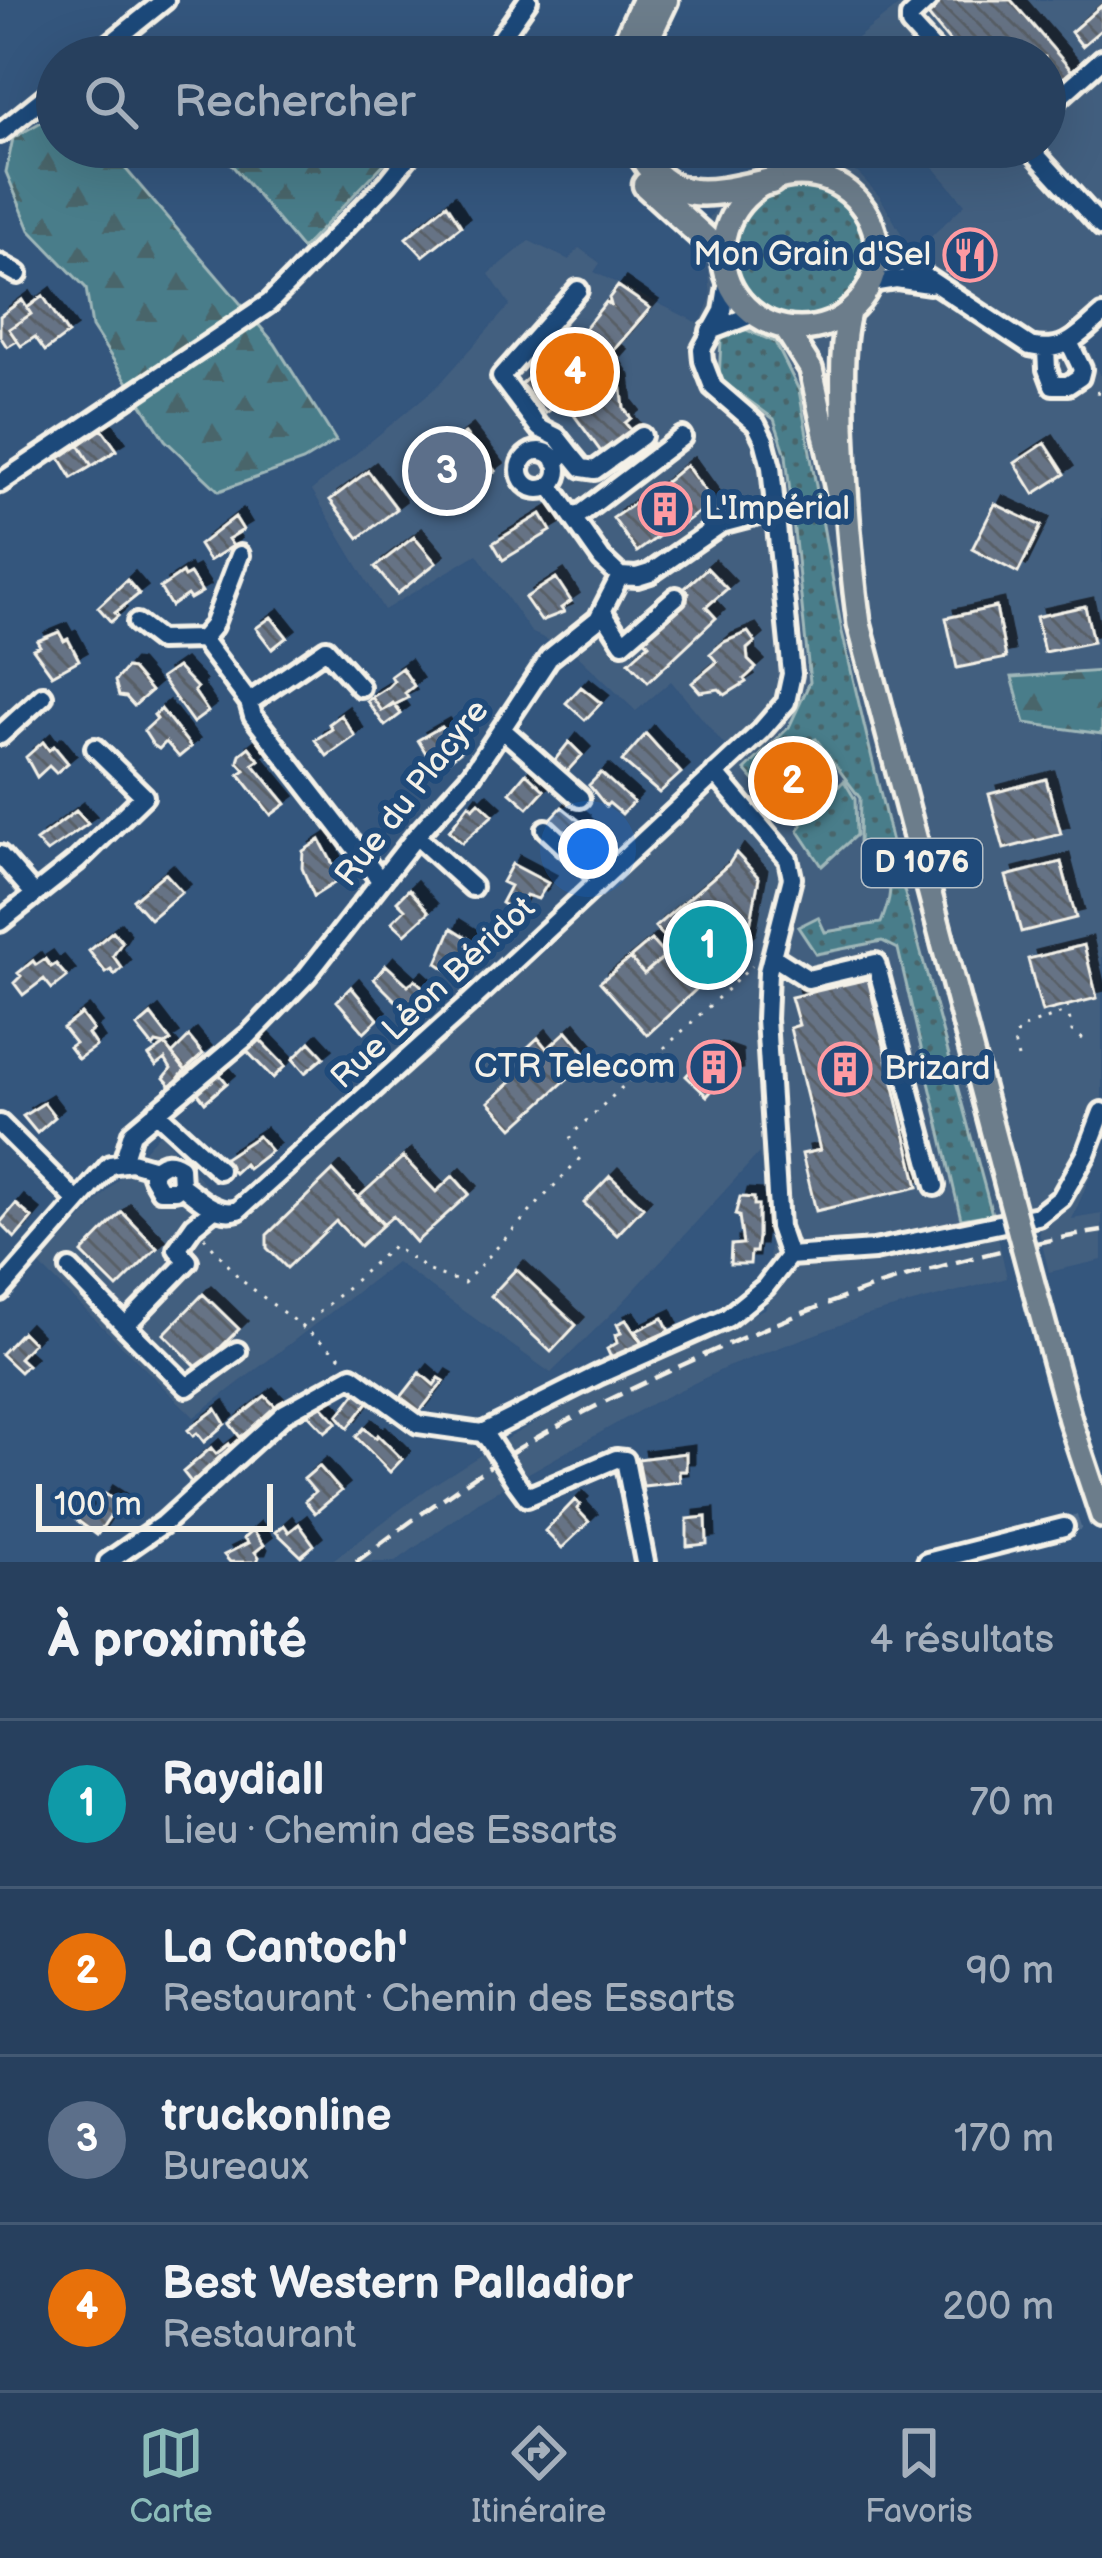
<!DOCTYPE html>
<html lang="fr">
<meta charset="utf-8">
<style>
body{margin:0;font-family:"Balsamiq Sans",sans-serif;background:#334b67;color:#f1f3f6}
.scale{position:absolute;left:36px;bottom:30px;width:237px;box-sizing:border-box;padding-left:12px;border:6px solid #f4f1e8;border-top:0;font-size:33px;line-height:42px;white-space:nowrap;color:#f4f1e8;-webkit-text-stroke:9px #1f4a7a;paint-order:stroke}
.you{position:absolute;left:588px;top:849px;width:42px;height:42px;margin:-30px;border:9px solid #fff;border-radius:50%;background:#1a73e8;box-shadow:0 0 0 18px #1a73e833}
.badge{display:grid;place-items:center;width:78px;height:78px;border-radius:50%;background:#8bbbb9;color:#fff;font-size:39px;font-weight:700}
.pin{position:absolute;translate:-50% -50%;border:6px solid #fff;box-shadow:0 3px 12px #0006}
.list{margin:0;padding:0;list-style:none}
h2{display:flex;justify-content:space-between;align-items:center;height:156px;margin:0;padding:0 48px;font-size:51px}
h2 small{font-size:39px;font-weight:400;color:#a4afbc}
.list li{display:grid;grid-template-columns:78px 1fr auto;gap:36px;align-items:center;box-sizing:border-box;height:168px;padding:0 48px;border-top:3px solid #435973}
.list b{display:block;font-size:45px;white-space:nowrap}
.list p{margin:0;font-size:39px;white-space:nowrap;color:#a4afbc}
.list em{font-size:39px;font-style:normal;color:#a4afbc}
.icon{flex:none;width:66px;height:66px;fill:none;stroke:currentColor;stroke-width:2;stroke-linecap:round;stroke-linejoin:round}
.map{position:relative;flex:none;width:1102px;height:1562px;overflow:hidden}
.search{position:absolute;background:#27405e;box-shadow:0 12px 48px #0002;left:36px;right:36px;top:36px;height:132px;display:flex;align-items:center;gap:30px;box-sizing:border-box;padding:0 42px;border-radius:66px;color:#a4afbc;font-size:45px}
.sheet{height:828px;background:#27405e}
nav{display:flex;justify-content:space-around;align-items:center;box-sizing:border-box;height:168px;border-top:3px solid #435973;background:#27405e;font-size:33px;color:#a4afbc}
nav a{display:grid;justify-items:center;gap:6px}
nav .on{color:#8bbbb9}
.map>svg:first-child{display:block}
.built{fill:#435f7f}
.grass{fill:url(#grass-dots);stroke:#9fb7b9;stroke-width:3}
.forest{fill:url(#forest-firs);stroke:#9fb7b9;stroke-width:3}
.building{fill:url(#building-back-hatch);stroke:#f4f1e8;stroke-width:3;filter:url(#shadow)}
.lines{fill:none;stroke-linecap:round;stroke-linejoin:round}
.minor-tunnel{stroke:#516d8d;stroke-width:16;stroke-dasharray:16 8;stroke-linecap:butt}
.minor-casing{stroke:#f4f1e8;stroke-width:26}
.major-casing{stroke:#f4f1e8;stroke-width:30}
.highway-casing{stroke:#f4f1e8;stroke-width:33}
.path{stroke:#f4f1e8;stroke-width:3;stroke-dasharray:3 9;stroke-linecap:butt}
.minor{stroke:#1f4a7a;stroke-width:16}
.major{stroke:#6c7d8b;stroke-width:21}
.highway{stroke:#6c7d8b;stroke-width:24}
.rail{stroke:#f4f1e8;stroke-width:4.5;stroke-dasharray:18 9;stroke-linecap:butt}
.minor-bridge-casing{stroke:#f4f1e8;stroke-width:26;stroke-linecap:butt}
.major-bridge-casing{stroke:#f4f1e8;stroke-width:30;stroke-linecap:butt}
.minor-bridge{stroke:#1f4a7a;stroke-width:16}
.major-bridge{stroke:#6c7d8b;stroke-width:21}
.labels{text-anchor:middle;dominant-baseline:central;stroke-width:12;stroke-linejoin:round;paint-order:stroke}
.shield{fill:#1f4a7a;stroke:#b4bfc7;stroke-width:3}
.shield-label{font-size:30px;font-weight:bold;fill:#f4f1e8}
.poi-label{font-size:33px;fill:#f4f1e8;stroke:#1f4a7a;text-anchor:end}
.street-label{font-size:33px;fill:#f4f1e8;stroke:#1f4a7a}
</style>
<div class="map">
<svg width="1102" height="1562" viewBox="0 0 1102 1562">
<defs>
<pattern id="grass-dots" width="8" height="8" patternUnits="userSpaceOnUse" patternTransform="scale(3)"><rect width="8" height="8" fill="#4a7d8a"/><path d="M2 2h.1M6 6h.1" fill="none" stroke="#4a656b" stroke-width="1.8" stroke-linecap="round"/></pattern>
<pattern id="forest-firs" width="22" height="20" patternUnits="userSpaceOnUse" patternTransform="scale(3)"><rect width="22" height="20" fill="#4a7d8a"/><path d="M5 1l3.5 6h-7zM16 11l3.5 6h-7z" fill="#4a656b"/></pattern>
<pattern id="building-back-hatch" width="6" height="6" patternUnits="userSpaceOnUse" patternTransform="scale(3)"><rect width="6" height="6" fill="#667385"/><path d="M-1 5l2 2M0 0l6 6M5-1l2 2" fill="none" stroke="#585e66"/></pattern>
<filter id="shadow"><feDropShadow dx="8" dy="-8" stdDeviation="0" flood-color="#0009"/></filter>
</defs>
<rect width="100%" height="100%" fill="#34567d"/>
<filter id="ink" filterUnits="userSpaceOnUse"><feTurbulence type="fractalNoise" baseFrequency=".00833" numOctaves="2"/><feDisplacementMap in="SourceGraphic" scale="24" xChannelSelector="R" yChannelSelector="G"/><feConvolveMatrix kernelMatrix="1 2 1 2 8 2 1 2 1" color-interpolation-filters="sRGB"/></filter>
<g filter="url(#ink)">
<path class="built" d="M906,0H1102V327L1086,343L1102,379V1148L1072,1219L1102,1214V1260L1049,1272L1038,1228L998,1237L1007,1278L864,1316L727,1367L649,1405L481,1500L395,1562H330L430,1487L511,1436L606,1383L766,1308L771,1228L759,1153L624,1301L551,1373L396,1262L194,1417L40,1265L160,1133L236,1220L549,948L536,928L726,747L671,681L636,711L575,653L531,632L477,554L384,610L312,490L439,385L510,305L489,274L529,241L569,260L579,248L600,263L594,272L700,324L711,297L705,225L741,171L788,154L826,156L859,174L880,197L913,254L965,204L917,147H1045V57H841L838,53Z"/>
<path class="grass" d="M733 250a67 67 0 1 1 134 0a67 67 0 1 1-134 0Z
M732,329L747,330L775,342L799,390L842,632L899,872L992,1214L961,1219L898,949L882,941L816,954L798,927L818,917L825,932L881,923C897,882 892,875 859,846L860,798L816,739L807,742L768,781L788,805L780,811L745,770L789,727L810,682L786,455L774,419L719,379L721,340Z
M844,781L855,799L856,835L822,866L798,830L802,825L791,813L804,820Z"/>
<path class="forest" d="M57,113V147H107L275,344L336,441L303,461L219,491L165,440L92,327L86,288L30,230L6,172L13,138Z
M248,147H400L302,249L231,164Z
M1102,671V734L1025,723L1012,677Z"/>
<path class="building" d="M942,0H1011L1072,71L1057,83L1045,68V57H948L955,48L927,14Z
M1102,5V29L1082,46L1071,32Z
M447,204L461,226L423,256L406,238Z
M618,286L650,308L612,352L618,357L610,366L621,383L624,409L631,418L625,423L636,436L607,460L563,400L546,413L521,384L581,333L606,302L611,305L609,298Z
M43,296L68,334L45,351L35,337L21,346L9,329L31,314L27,308Z
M22,300L31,314L9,329L17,341L7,347L0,336V316Z
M102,429L117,450L92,466L79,445Z
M465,433L495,471L456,501L427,463Z
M1045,443L1065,474L1034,494L1015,463Z
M79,445L92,466L72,478L60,458Z
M686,465L713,502L684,523L679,516L663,528L666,531L637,552L613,518L642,498L644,500Z
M368,471L397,509L359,538L330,500Z
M995,504L1041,526L1018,573L972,549Z
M541,514L551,531L503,560L493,543Z
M235,517L243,530L228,539L233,546L209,561L199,545Z
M414,537L436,563L397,594L375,567Z
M707,568L727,589L706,607L716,618L648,682L629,662L649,644L643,637L689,593L685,588Z
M182,573L184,577L190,574L202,592L190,599L187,595L171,606L160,588Z
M556,578L571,601L561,608L564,612L541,621L525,598Z
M127,580L139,594L115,613L118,616L111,622L98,607Z
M1085,606L1093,642L1044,652L1036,617Z
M996,607L1006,658L957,668L946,618Z
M271,617L287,637L272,649L256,628Z
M59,632L64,641L68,639L79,660L52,675L33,649L40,646L37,641Z
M748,632L755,642L747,649L748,660L756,668L744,679L746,682L725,695L719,689L700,692L692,683L717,662L710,654L724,642Z
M177,667L197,688L194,691L208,712L193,723L161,678Z
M126,668L132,669L151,691L134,706L126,697L119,696L115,681Z
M402,668L414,686L405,693L408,698L382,711L372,697L388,687L394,681L391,676Z
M581,687L601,703L585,720L566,703Z
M372,697L382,711L393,703L401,714L385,726L367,701Z
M161,709L191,747L179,757L166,742L159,749L153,745L144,731L157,719L154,715Z
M341,715L355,736L327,756L315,740L332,729L329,724Z
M441,727L461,751L449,760L442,749L427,755L418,740Z
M646,734L681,773L659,793L622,761Z
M43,742L49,750L54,746L68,763L56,773L49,766L37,777L26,757Z
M569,742L582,755L562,777L550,766Z
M249,747L259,760L253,764L286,804L271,815L239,774L245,770L238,762L240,754Z
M526,773L544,790L528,808L510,792Z
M601,773L633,802L622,814L609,803L606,806L589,785Z
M1046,779L1061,834L1004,849L989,794Z
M479,802L493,815L462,843L449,831L469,804L473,808Z
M562,807L582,823L567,839L549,821Z
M76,811L88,824L47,852L36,841Z
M581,825L601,840L586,856L568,838Z
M320,840L337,872L332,875L336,882L314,896L302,868L303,851Z
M736,853L759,878L747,942L647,1035L600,982L630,958L644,974L674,948L655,927L729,864Z
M1061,862L1076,918L1021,932L1006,876Z
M512,864L548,883L538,899L526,895L516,912L501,903L510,886L502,882Z
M165,873L182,892L150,919L133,900Z
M409,889L429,912L405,934L392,922L405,909L397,901Z
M452,928L474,942L452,973L437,963Z
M113,931L122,942L113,956L122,968L115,975L111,970L106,973L89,951Z
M651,940L665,956L644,974L630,958Z
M1084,945L1097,998L1042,1012L1028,959Z
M45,959L51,967L56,964L67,977L52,989L44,979L23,995L14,983L21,976L18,973L33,961L36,965Z
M386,965L408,985L415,980L426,990L409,1014L374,979Z
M868,979L918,1187L816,1211L802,1154L820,1150L790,1028L799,1025L791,997Z
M351,987L378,1019L364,1032L337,1001Z
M81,1014L93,1030L88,1034L96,1046L78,1059L69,1047L75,1043L63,1028Z
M151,1015L171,1041L165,1045L156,1043L153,1047L137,1027Z
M567,1031L590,1058L513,1128L489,1102L511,1082L501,1071L514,1059L519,1065L530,1056L525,1050L538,1038L547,1049Z
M256,1036L285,1066L273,1078L243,1047Z
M189,1037L203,1054L185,1070L172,1054Z
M310,1042L324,1057L305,1073L293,1059Z
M165,1045L185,1070L172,1087L164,1078L171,1069L165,1059L156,1066L149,1056Z
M714,1051L734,1058L735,1076L722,1079L707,1096L686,1076L707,1053Z
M215,1069L227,1083L205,1102L194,1088Z
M44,1103L55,1117L37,1133L23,1116Z
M258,1136L271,1151L248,1169L244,1164L234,1173L223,1159Z
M403,1157L436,1192L453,1176L469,1194L416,1242L393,1216L384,1224L359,1197Z
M333,1171L383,1225L360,1246L336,1221L287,1268L267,1248V1235Z
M610,1176L643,1207L617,1235L584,1203Z
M740,1197L754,1198V1205H758V1237L756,1252H751L750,1264H730L731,1245L743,1244L739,1216L735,1215Z
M16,1204L32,1218L15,1238L0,1223Z
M122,1212L157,1248L117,1288L82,1253Z
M516,1269L576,1325L551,1352L491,1296Z
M203,1294L239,1329L199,1369L164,1334Z
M663,1318L669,1331L642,1344L636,1331Z
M626,1320L642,1344L612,1360L607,1349L617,1343L615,1335L621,1333L617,1324Z
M22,1332L33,1343L19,1358L27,1365L20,1372L1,1354Z
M420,1373L434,1385L439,1378L444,1381L417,1415L398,1401Z
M360,1388L372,1397L348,1428L338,1416Z
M265,1396L280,1411L240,1437L230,1424Z
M316,1400L337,1422L325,1432L304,1410Z
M216,1409L225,1424L204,1442L197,1433L193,1436L188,1430Z
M364,1428L376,1438L378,1435L402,1459L390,1472L356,1437Z
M229,1444L233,1451L203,1475L191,1482L183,1472L211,1448L216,1454Z
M686,1453V1471H679L680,1482L643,1486L638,1459Z
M319,1466L341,1491L315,1513L305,1501L315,1492L304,1479Z
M105,1494L119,1503L97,1535L74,1518L82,1506L94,1513Z
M575,1500L580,1505L577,1509L589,1522L562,1548L545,1531Z
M706,1517L707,1544L687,1546V1519Z
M299,1524L314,1545L301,1556L276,1532L284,1525L289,1532Z
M253,1530L264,1545L255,1552L259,1557L257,1562H230L224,1555L248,1543L244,1538Z"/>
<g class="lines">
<path class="minor-tunnel" d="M1064,1527L1102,1514"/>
<g class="minor-casing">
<path id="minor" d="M928,0L910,17V24L940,57
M94,57L165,0
M488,57L528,0
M1045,110L1102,59
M0,133L57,87
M1029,147L1102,227
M877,245L1030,346C1064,354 1078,336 1102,315
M0,264L18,274
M871,283L896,279L929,284
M710,331L754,314
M1046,350L1047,369L1053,385H1068L1080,377L1082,369L1070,344
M568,451L582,468L595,470L642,436
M520 470a19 19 0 1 1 38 0a19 19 0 1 1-38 0Z
M555,461L568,451L557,437L539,428L501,377L578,290
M0,483L269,303L388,182L416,147
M550,485L602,559L620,576
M574,519L682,437
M603,612L623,643L676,597
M137,623L159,640L202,639L213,626L240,555
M202,639L249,702L253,716L380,880
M249,702L326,649L360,687
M503,730L580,798
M0,735L43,696
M715,773L788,859L792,878L768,972L766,1019L779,1227L789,1256
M546,829L601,880
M416,836L472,887
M0,855L34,894
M0,922L77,861L144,796L95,748
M772,956L808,979L876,963L935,1186
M156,1112L219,1170
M0,1124L76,1200
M123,1162L132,1133L250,1034L307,975L416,836L472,774L549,658L598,619L620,576L637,577L650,573L721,524L774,510
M155,1169L152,1176L160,1190H175L181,1185
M181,1185C198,1197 216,1217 238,1210L470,1002L760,732L786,702L792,674L771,467L764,440L756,424L713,387L703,361L702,349L723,311L728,280
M789,1256L874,1250L1038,1216L1061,1198L1086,1154L1102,1112
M70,1269L125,1326L188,1261L177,1249L194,1225L214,1209
M0,1291L110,1165L131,1162L155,1169C164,1161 170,1161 180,1167L181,1185
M125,1326L187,1387L237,1351
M482,1433L598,1375L727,1318L765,1287L789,1256
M516,1482L527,1497L616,1459L625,1460L645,1562
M108,1562L163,1524L285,1413L352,1376L418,1424L482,1433L488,1439
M927,1562L1064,1527"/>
</g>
<g class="major-casing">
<path id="major" d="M723 252a77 77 0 1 1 154 0a77 77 0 1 1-154 0Z
M849,312C840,350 843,387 843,425C845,492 850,557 859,624L1008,1190
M785,328L811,369L837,490
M1035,1291L1070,1420L1102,1516"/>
</g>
<g class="highway-casing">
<path id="highway" d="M619,57L645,0
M638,57L665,0
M637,147C668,210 715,193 771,181
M646,185L723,255"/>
</g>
<path class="path" d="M945,272L972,245
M1096,392L1102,393
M782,817L795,805
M1067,1006L1072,1031L1083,1039
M1018,1058L1014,1042L1019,1029L1068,1011
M204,1237L241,1280L345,1360
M301,1329L393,1246L429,1271L464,1283L580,1158L570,1136L752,966"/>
<use href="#minor" class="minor"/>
<use href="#major" class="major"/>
<use href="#highway" class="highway"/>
<path class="rail" d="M356,1562C403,1527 449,1493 498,1461C554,1425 616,1396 676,1368C816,1302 949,1255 1102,1231"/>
<g class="minor-bridge-casing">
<path id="minor-bridge" d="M488,1439L516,1482"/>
</g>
<g class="major-bridge-casing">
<path id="major-bridge" d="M1008,1190L1035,1291"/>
</g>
<use href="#minor-bridge" class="minor-bridge"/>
<use href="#major-bridge" class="major-bridge"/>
</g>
</g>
<defs>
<g id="restaurant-ring" transform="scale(2.7)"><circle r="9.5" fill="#1f4a7a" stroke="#ff9aa2" stroke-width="1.5"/><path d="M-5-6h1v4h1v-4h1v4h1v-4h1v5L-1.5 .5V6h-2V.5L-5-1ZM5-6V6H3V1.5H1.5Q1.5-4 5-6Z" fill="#ff9aa2"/></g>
<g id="building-ring" transform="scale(2.7)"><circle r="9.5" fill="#1f4a7a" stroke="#ff9aa2" stroke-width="1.5"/><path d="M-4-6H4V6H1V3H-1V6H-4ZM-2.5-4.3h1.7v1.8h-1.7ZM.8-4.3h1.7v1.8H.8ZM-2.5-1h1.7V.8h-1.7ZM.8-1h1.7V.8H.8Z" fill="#ff9aa2"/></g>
</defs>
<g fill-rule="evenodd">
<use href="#restaurant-ring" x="970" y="255"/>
<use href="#building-ring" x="665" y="509"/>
<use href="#building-ring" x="714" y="1067"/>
<use href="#building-ring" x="845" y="1069"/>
</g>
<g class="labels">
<rect class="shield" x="862" y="839" width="120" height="48" rx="9"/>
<g class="shield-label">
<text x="922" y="863">D 1076</text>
</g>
<g class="poi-label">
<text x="931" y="255">Mon Grain d'Sel</text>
<text x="704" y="509" text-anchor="start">L'Impérial</text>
<text x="675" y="1067">CTR Telecom</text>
<text x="884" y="1069" text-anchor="start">Brizard</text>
</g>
<g class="street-label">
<text transform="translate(412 793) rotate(-52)">Rue du Placyre</text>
<text transform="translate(433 993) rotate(-43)">Rue Léon Béridot</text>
</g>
</g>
</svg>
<div class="scale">100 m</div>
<div class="you"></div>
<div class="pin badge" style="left:708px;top:945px;background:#0f9aa8">1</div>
<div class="pin badge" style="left:793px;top:781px;background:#e8710a">2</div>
<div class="pin badge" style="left:447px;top:471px;background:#5c6f8a">3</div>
<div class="pin badge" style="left:575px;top:372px;background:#e8710a">4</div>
<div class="search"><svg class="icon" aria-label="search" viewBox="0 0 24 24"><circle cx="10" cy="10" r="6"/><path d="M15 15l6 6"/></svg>Rechercher</div>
</div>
<section class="sheet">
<h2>À proximité<small>4 résultats</small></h2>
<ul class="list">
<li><span class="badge" style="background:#0f9aa8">1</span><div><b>Raydiall</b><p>Lieu · Chemin des Essarts</p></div><em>70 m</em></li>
<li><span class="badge" style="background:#e8710a">2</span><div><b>La Cantoch'</b><p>Restaurant · Chemin des Essarts</p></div><em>90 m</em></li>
<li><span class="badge" style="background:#5c6f8a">3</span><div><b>truckonline</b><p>Bureaux</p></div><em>170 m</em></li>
<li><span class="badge" style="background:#e8710a">4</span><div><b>Best Western Palladior</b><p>Restaurant</p></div><em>200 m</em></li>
</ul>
</section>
<nav>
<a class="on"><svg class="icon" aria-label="map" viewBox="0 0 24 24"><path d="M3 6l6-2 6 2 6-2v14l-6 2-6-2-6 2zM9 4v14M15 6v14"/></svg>Carte</a>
<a><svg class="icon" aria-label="directions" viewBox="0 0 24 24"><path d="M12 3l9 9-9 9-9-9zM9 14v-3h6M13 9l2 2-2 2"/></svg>Itinéraire</a>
<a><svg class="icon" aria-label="saved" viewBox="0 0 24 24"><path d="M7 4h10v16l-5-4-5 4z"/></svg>Favoris</a>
</nav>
